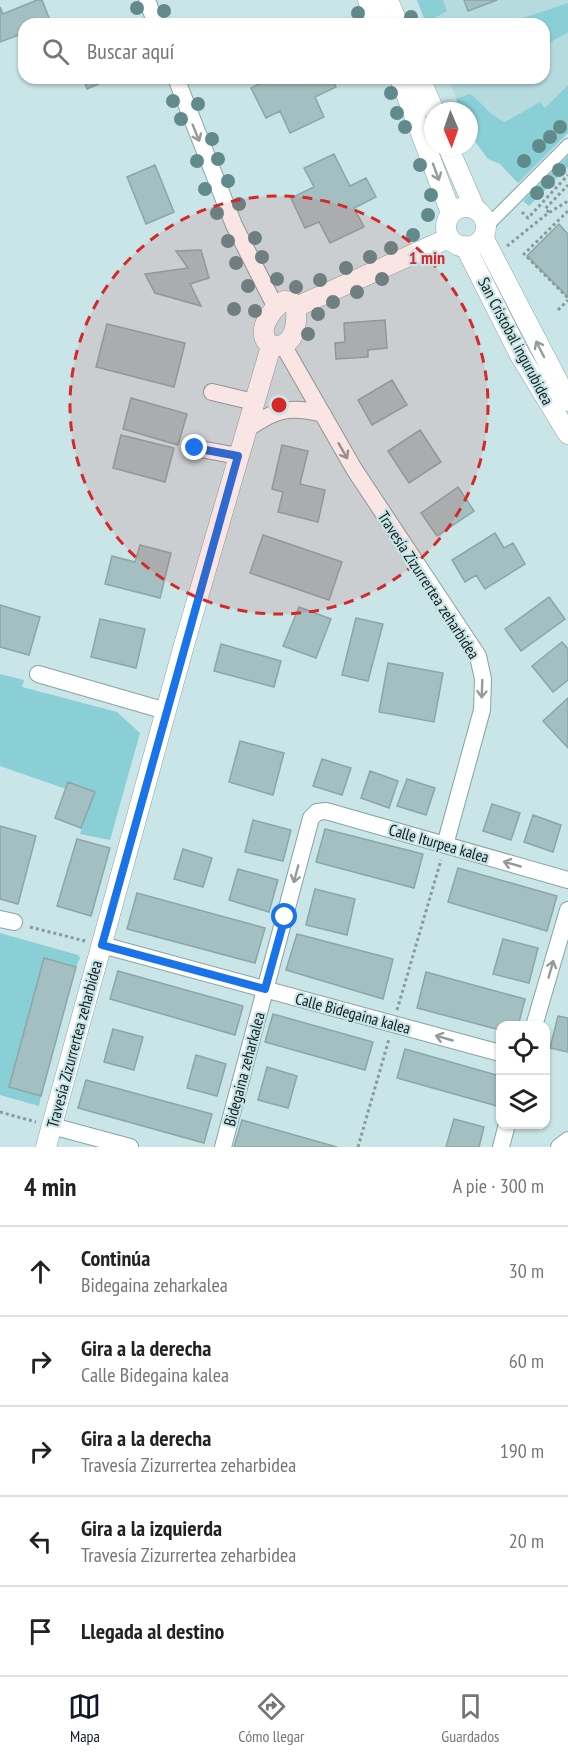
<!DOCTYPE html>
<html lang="es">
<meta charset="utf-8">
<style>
body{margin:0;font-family:"PT Sans Narrow",sans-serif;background:#f2f2f2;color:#222}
.controls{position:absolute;right:18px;bottom:18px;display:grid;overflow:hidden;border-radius:12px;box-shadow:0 2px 4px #0004}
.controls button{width:54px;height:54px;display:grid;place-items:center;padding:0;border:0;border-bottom:2px solid #e0e0e0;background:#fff;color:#222;font:30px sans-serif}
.compass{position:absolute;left:424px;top:102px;width:54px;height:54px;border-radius:50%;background:#fff;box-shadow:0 2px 4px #0004;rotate:178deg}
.stop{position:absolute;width:18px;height:18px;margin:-14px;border:4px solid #1a73e8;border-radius:50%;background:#fff}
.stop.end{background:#1a73e8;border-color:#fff;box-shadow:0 2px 6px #0008}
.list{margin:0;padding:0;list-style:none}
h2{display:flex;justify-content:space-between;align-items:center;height:78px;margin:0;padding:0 24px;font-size:26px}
h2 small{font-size:20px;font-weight:400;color:#767676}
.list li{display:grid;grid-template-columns:39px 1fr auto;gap:18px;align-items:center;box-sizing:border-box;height:90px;padding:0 24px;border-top:2px solid #e0e0e0}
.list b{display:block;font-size:22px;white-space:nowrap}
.list p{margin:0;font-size:20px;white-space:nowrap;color:#767676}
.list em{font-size:20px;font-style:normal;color:#767676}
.icon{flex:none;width:33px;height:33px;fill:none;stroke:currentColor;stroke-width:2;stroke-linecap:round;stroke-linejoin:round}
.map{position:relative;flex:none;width:568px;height:1147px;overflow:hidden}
.search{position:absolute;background:#fff;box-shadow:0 2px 4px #0004;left:18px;right:18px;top:18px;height:66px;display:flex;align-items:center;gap:15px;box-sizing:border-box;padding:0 21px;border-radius:18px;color:#767676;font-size:22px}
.sheet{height:528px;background:#fff}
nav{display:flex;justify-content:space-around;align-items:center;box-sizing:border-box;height:84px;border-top:2px solid #e0e0e0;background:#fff;font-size:16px;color:#767676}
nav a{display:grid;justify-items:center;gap:3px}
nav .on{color:#111827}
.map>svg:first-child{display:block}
.built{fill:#b6dbde}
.green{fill:#89cfd5}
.building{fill:#a4bfc1;stroke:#8ba6a7;stroke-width:1.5}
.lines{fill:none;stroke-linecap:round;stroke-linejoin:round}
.pedestrian-casing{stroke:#89a3a5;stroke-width:14}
.minor-casing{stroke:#89a3a5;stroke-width:18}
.tertiary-casing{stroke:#89a3a5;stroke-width:21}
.path{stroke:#859b9c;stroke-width:3;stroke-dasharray:3 3;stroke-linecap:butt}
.pedestrian{stroke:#fff;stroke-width:12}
.minor{stroke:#fff;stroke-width:16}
.tertiary{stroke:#fff;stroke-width:20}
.tree{fill:#618a8d}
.oneway{stroke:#959a9a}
.route{stroke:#1a73e8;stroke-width:8}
.ring{fill:none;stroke:#d62828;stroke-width:3;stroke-dasharray:10 8}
.labels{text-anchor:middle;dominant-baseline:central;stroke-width:4.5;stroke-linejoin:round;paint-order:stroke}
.street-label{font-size:16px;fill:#131e1e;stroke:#c9e5e7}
.centre{fill:#d62828;stroke:#c9e5e7;stroke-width:3}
.ring-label{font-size:18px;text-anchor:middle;font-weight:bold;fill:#d62828;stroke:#c9e5e7;stroke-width:4.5;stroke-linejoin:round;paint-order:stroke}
</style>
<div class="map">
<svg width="568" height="1147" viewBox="0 0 568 1147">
<rect width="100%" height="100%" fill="#c9e5e7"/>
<path class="built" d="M417,0H568V100L488,159L472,137L469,130V111H461L448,78H544V24H426Z"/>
<path class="green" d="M417,0H443L447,11L426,23Z
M568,3V32L544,46V24H505Z
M568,85V133L518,183L500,164L488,159L472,137L469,130V111H461L456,99L470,94C485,105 486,113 505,122L540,102L545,108Z
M568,156V167L529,206L523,201Z
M0,674L24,680L22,687L117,712L140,733L110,840L80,834L94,792L68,782L66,789L0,766Z
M0,933L78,955L80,958L76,967L44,959L9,1087L41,1096L39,1106L0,1095Z"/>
<path class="building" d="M37,0H42L51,23L24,24V33L0,42V7L3,14Z
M464,0H497L468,11Z
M83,78H112L87,89Z
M271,78H332L336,87L315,97L324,117L290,133L280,111L266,118L251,88Z
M334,154L350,186L366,178L376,197L354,208L364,227L330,243L319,222L305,228L291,198L314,187L304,168Z
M155,165L174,212L146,224L127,177Z
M559,224L568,234V297L527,256Z
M201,250L209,278L190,284L201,306L155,293L145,274L188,268L176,251Z
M385,320L387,348L368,350V357L336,359L335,343L345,342L344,323Z
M107,324L185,343L174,387L96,367Z
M392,380L407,405L372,425L358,400Z
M131,398L187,414L178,445L123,429Z
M420,430L441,462L409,483L388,451Z
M121,435L174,448L165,482L113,468Z
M282,445L308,451L300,484L325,490L318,522L278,512L283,492L272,489Z
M458,487L474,511L437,536L421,513Z
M495,533L504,548L513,543L525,564L485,589L476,575L465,582L452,560Z
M263,535L342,562L329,600L250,573Z
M140,545L171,553L160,598L105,584L112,556L135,562Z
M549,597L565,619L521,651L505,629Z
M0,605L40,617L29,655L0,647Z
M299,607L331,619L316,658L283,646Z
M356,618L383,624L368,681L342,675Z
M100,619L145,629L136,668L91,657Z
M562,642L568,649V680L553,692L532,666Z
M221,644L281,661L274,687L214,671Z
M388,663L443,673L434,722L379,712Z
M568,698V748L543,721Z
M240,741L284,753L273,795L229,782Z
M322,759L351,768L342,795L313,786Z
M370,771L398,781L389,808L361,798Z
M407,779L435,788L426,815L397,806Z
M68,782L95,792L81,828L55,818Z
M492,804L520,813L511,840L483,831Z
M533,815L561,825L553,852L524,842Z
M253,820L291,830L283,861L245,852Z
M0,826L36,836L18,904L0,899Z
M325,829L423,854L414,888L316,862Z
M77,839L110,848L91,916L57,906Z
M183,849L212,858L203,887L174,879Z
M458,868L557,896L547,931L448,902Z
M238,869L278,880L269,912L229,900Z
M315,889L355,899L347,935L306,925Z
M137,893L265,928L255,963L127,929Z
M297,934L393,959L383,999L286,970Z
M503,939L538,948L529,983L493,974Z
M44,958L76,967L41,1096L9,1087Z
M118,971L243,1006L235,1035L110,999Z
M426,972L525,999L518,1026H500V1030L417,1008Z
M273,1014L373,1042L365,1070L265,1042Z
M558,1016L568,1018V1052L550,1048Z
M113,1029L143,1037L134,1070L104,1062Z
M405,1049L500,1076V1093L497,1106L397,1078Z
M196,1055L226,1064L217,1096L187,1088Z
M267,1067L297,1076L288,1108L258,1100Z
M86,1080L212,1114L204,1143L78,1108Z
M454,1119L484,1127L479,1147H446Z
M242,1120L337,1147H234Z"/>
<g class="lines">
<g class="pedestrian-casing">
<path id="pedestrian" d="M486,227L568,145"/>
</g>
<g class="minor-casing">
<path id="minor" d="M147,0L156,24
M176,78L234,225L275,306
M283,345L354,469L478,656L483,679L482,710L445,845
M212,392L254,402
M245,431C273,410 288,405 323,414
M195,448L238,456
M38,674L166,711
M0,919L14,922
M102,945L500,1053
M534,1026L568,910
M52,1126L130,1147
M223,1147L311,818L317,812L326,811L568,880
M501,1147L507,1124
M559,1147L568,1140"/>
</g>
<g class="tertiary-casing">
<path id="tertiary" d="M368,0L378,24
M388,0L398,24
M400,78L451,213
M420,78L434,111
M448,147L475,209
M446 227a20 20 0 1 1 40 0a20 20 0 1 1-40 0Z
M483,237L568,401
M465,246L520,355L568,434
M284,301L291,302L296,307C297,321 297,343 278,346C274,347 273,347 270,345C254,332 272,308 284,301Z
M296,307L449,238
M46,1147L184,645L271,346"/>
</g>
<path class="path" d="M568,211L524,254L568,298
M522,212L528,218L568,175
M549,212L545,209L568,185
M507,246L547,214L568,201
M558,310L568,300
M30,927L85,941
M397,1010L441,860
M0,1112L36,1122
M358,1147L389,1039"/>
<use href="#pedestrian" class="pedestrian"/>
<use href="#minor" class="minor"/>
<use href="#tertiary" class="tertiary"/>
</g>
<g class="tree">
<circle cx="137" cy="8" r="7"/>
<circle cx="164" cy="11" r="7"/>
<circle cx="358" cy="13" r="7"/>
<circle cx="411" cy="17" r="7"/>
<circle cx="391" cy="93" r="7"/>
<circle cx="173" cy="101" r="7"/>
<circle cx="198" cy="104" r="7"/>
<circle cx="397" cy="113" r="7"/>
<circle cx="181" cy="119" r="7"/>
<circle cx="405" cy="127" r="7"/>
<circle cx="560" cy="127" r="7"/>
<circle cx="550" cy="137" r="7"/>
<circle cx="212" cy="139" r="7"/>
<circle cx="539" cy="146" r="7"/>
<circle cx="218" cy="159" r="7"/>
<circle cx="197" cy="161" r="7"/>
<circle cx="524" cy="161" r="7"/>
<circle cx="420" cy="165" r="7"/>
<circle cx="559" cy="170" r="7"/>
<circle cx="228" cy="181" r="7"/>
<circle cx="548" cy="182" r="7"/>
<circle cx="205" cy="189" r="7"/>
<circle cx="537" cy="193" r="7"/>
<circle cx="431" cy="195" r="7"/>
<circle cx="239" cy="204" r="7"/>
<circle cx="217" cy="213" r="7"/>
<circle cx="428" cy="215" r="7"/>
<circle cx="413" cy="235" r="7"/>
<circle cx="255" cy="238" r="7"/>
<circle cx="228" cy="241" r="7"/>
<circle cx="391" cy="248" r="7"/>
<circle cx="262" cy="257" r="7"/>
<circle cx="370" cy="257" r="7"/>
<circle cx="236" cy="263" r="7"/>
<circle cx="346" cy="268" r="7"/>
<circle cx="277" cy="279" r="7"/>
<circle cx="382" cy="279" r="7"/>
<circle cx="320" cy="280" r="7"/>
<circle cx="248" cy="286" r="7"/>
<circle cx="296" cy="287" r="7"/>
<circle cx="357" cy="292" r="7"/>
<circle cx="333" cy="302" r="7"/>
<circle cx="234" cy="309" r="7"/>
<circle cx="255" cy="311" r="7"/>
<circle cx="318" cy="314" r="7"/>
<circle cx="308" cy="334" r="7"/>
</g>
<defs><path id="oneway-shaft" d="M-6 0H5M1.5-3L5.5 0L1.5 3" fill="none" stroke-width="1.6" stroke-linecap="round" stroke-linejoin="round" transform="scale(1.5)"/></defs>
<g class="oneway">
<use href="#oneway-shaft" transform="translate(196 133) rotate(68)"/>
<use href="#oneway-shaft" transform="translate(436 172) rotate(70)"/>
<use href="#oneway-shaft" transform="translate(540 349) rotate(-117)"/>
<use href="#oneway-shaft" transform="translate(343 451) rotate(60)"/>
<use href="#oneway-shaft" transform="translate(482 689) rotate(92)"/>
<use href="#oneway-shaft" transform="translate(512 864) rotate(-164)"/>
<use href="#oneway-shaft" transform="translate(296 874) rotate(105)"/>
<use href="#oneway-shaft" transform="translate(551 969) rotate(-74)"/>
<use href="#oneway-shaft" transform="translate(444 1038) rotate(-164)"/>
</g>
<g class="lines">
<path class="route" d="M195,448L238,456L102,945L265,989L285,917"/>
</g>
<circle cx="279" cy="405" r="209" fill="#d62828" fill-opacity=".12"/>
<circle class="ring" cx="279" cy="405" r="209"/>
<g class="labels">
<g class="street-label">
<text transform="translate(516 341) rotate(62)">San Cristobal ingurubidea</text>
<text transform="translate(429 585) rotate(57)">Travesía Zizurrertea zeharbidea</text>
<text transform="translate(439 843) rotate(16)">Calle Iturpea kalea</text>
<text transform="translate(353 1013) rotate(15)">Calle Bidegaina kalea</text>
<text transform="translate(74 1044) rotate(-75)">Travesía Zizurrertea zeharbidea</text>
<text transform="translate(244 1069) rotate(-75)">Bidegaina zeharkalea</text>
</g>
</g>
<circle cx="279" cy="405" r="9" class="centre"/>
<g class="ring-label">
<text x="427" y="264">1 min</text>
</g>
</svg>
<div class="controls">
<button><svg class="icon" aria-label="locate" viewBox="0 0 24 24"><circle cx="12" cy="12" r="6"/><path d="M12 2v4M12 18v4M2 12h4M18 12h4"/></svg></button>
<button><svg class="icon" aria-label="layers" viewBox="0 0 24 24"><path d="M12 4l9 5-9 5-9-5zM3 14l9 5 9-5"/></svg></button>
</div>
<svg class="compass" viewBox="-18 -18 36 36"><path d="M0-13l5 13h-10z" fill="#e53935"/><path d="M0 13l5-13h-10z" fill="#767676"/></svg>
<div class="stop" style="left:285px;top:917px"></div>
<div class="stop end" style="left:195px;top:448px"></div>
<div class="search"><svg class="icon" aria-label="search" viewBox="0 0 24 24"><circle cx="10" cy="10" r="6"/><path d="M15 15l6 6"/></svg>Buscar aquí</div>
</div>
<section class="sheet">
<h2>4 min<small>A pie · 300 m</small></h2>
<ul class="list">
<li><svg class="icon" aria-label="ahead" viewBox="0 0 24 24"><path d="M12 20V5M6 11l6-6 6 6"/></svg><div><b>Continúa</b><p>Bidegaina zeharkalea</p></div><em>30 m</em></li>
<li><svg class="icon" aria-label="right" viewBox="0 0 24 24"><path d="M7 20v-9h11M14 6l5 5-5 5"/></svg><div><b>Gira a la derecha</b><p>Calle Bidegaina kalea</p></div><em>60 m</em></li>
<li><svg class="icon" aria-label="right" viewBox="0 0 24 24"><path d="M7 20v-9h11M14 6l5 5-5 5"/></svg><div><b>Gira a la derecha</b><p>Travesía Zizurrertea zeharbidea</p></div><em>190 m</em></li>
<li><svg class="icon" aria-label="left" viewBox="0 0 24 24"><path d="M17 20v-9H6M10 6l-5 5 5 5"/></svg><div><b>Gira a la izquierda</b><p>Travesía Zizurrertea zeharbidea</p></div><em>20 m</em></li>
<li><svg class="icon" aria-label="arrive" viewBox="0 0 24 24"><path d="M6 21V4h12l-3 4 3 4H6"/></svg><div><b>Llegada al destino</b></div></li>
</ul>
</section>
<nav>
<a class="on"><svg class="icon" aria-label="map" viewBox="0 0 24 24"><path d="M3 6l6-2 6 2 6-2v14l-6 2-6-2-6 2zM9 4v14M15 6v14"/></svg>Mapa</a>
<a><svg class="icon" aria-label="directions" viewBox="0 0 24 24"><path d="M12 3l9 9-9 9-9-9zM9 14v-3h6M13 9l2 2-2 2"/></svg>Cómo llegar</a>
<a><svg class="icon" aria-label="saved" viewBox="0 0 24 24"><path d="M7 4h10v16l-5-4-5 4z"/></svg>Guardados</a>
</nav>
